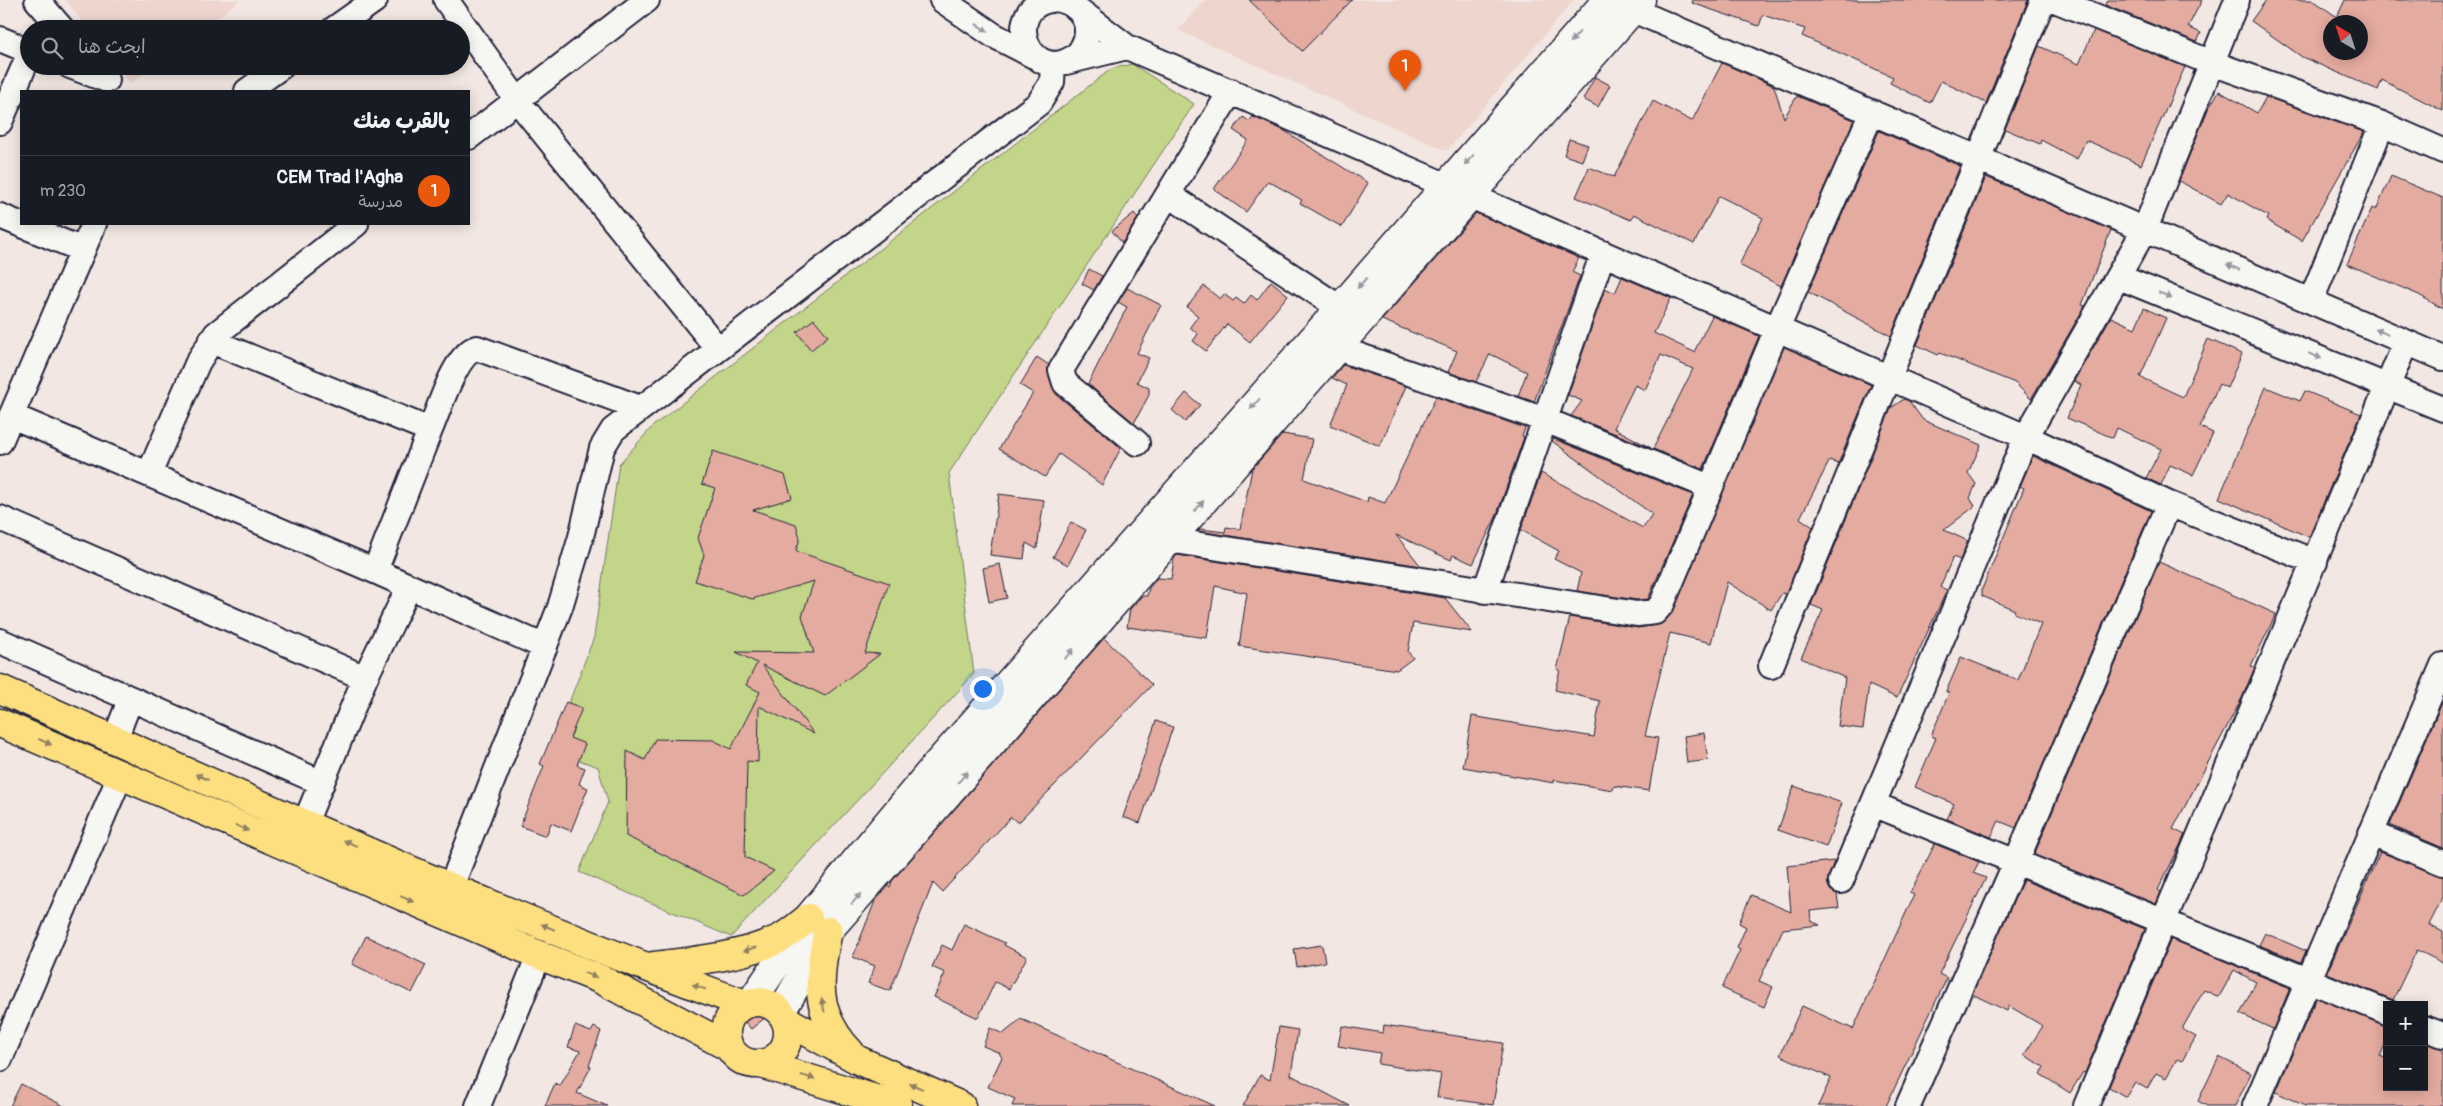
<!DOCTYPE html>
<html lang="ar">
<meta charset="utf-8">
<style>
body{margin:0;font-family:Pangolin,"Playpen Sans Arabic",sans-serif;background:#242831;color:#f1f3f6;direction:rtl}
.controls{position:absolute;right:15px;bottom:15px;display:grid;overflow:hidden;border-radius:0px;box-shadow:0 2px 12px #0003}
.controls button{width:45px;height:45px;display:grid;place-items:center;padding:0;border:0;border-bottom:1px solid #363941;background:#171b24;color:#f1f3f6;font:25px sans-serif}
.compass{position:absolute;left:2323px;top:15px;width:45px;height:45px;border-radius:50%;background:#171b24;box-shadow:0 2px 12px #0003;rotate:321deg}
.you{position:absolute;left:982px;top:688px;width:18px;height:18px;margin:-12px;border:4px solid #fff;border-radius:50%;background:#1a73e8;box-shadow:0 0 0 8px #1a73e833}
.badge{display:grid;place-items:center;width:32px;height:32px;border-radius:50%;background:#ea580c;color:#fff;font-size:16px;font-weight:700}
.pin{position:absolute;translate:-50% -41px;filter:drop-shadow(0 1px 2px #0008)}
.pin::after{content:'';position:absolute;top:26px;width:18px;height:15px;background:inherit;clip-path:polygon(0 0,100% 0,50% 100%)}
.list{margin:0;padding:0;list-style:none}
h2{display:flex;justify-content:space-between;align-items:center;height:65px;margin:0;padding:0 20px;font-size:21px}
h2 small{font-size:16px;font-weight:400;color:#9ea1a6}
.list li{display:grid;grid-template-columns:32px 1fr auto;gap:15px;align-items:center;box-sizing:border-box;height:70px;padding:0 20px;border-top:1px solid #363941}
.list b{display:block;font-size:19px;white-space:nowrap}
.list p{margin:0;font-size:16px;white-space:nowrap;color:#9ea1a6}
.list em{font-size:16px;font-style:normal;color:#9ea1a6}
.icon{flex:none;width:28px;height:28px;fill:none;stroke:currentColor;stroke-width:2;stroke-linecap:round;stroke-linejoin:round}
.map{position:relative;flex:none;width:2443px;height:1106px;overflow:hidden;direction:ltr}
.search{position:absolute;background:#171b24;box-shadow:0 2px 12px #0003;left:20px;top:20px;width:450px;height:55px;display:flex;align-items:center;gap:12px;box-sizing:border-box;padding:0 18px;border-radius:28px;color:#9ea1a6;font-size:19px}
.panel{position:absolute;background:#171b24;box-shadow:0 2px 12px #0003;left:20px;top:90px;width:450px;height:135px;border-radius:0px;direction:rtl}
.map>svg:first-child{display:block}
.built{fill:#eed5ce}
.green{fill:#c3d589;stroke:#727c62}
.building{fill:#e4aba0;stroke:#22223b;fill-rule:evenodd}
.lines{fill:none;stroke-linecap:round;stroke-linejoin:round}
.street-casing{stroke:#22223b;stroke-width:28}
.secondary-casing{stroke:#22223b;stroke-width:31}
.primary-casing{stroke:#22223b;stroke-width:31}
.street{stroke:#f6f6f2;stroke-width:24}
.secondary{stroke:#f6f6f2;stroke-width:28}
.primary{stroke:#fddf80;stroke-width:28}
.oneway{fill:#9797a0}
.oneway2{fill:#90805e}
</style>
<div class="map">
<svg width="2443" height="1106" viewBox="0 0 2443 1106">
<rect width="100%" height="100%" fill="#f2e7e2"/>
<filter id="ink" filterUnits="userSpaceOnUse"><feTurbulence type="fractalNoise" baseFrequency=".02" numOctaves="2"/><feDisplacementMap in="SourceGraphic" scale="10" xChannelSelector="R" yChannelSelector="G"/><feConvolveMatrix kernelMatrix="1 2 1 2 8 2 1 2 1" color-interpolation-filters="sRGB"/></filter>
<g filter="url(#ink)">
<path class="built" d="M66,0H240L202,29H88Z
M1206,0H1574L1447,151L1178,30Z
M117,66H154L131,84Z"/>
<path class="green" d="M1132,64L1194,104L949,473L974,674L731,937L579,872L608,802L598,767L551,750L594,637L619,464L653,426L1111,69Z"/>
<path class="building" d="M1249,0H1352L1302,51Z
M1693,0H2028L1986,103L1941,81L1930,103L1890,83L1893,77L1802,36L1805,29L1763,15L1759,26L1692,3Z
M2108,0H2202L2188,27L2201,33L2197,42L2105,5Z
M2266,0H2313L2337,17L2345,0H2443V111L2382,80L2378,90L2302,57L2251,21ZM2330,22H2360V52H2330Z
M2094,30L2185,67L2141,165L2086,140L2077,159L2041,140L2040,144L2005,129L2039,46L2079,64Z
M1722,63L1774,86L1784,118L1797,96L1854,120L1781,286L1739,265L1763,218L1719,196L1694,244L1634,214L1631,220L1576,197L1589,167L1614,177L1653,101L1692,121Z
M1595,77L1610,85L1598,107L1583,99Z
M2219,91L2257,113L2266,97L2364,132L2302,241L2266,220L2268,216L2228,193L2221,204L2179,181L2208,109Z
M1243,117L1249,121L1253,117L1283,130L1368,183L1342,227L1300,203L1302,200L1268,181L1246,212L1214,189L1248,140L1233,130Z
M1879,131L1960,166L1891,336L1808,292Z
M1569,139L1588,145L1582,161L1564,155Z
M2391,176L2443,198V309L2419,295L2347,264L2372,208L2376,210Z
M1986,177L2111,230L2082,305L2085,306L2031,399L2015,383L1940,353L1938,355L1917,345Z
M1134,213L1138,218L1122,243L1112,231Z
M1476,213L1579,258L1572,272L1580,276L1534,402L1518,396L1527,372L1490,354L1476,382L1448,372L1457,351L1382,320Z
M1089,269L1102,276L1094,290L1082,284Z
M1622,277L1671,298L1654,333L1694,352L1712,316L1759,336L1703,469L1653,449L1693,369L1661,355L1645,390L1635,385L1614,428L1651,448L1571,416L1582,401L1568,395L1605,288L1615,293Z
M1271,281L1288,295L1250,342L1227,324L1206,351L1193,341L1198,334L1190,327L1198,316L1187,307L1204,286L1220,299L1224,294L1233,301L1236,298L1244,304L1251,295L1257,300Z
M1127,288L1161,305L1137,353L1149,358L1137,382L1149,388V395L1134,423L1088,384L1127,307L1118,302Z
M2144,308L2166,318L2140,377L2183,397L2208,339L2242,354L2227,388L2219,384L2200,427L2213,433L2193,475L2170,465L2161,485L2146,478L2161,449L2117,428L2113,438L2067,418L2081,385L2074,381L2111,317L2135,328Z
M814,319L828,336L811,350L797,332Z
M1784,347L1871,385L1838,464L1830,460L1800,518L1813,527L1786,594L1782,593L1771,610L1727,582L1711,643L1670,633L1645,736L1658,738L1649,791L1614,786L1613,790L1554,780V783L1463,767L1472,716L1594,737L1600,701L1555,690L1560,670L1557,669L1570,617L1638,628L1657,625L1665,621L1672,613Z
M1037,357L1049,365L1048,374L1056,394L1121,448L1102,485L1059,454L1045,477L999,449L1033,393L1020,385Z
M1343,365L1406,386L1380,446L1330,425L1347,385L1332,378Z
M2266,387L2300,401L2305,391L2361,414L2309,537L2219,498Z
M1186,393L1200,405L1185,422L1172,410Z
M1436,397L1525,428L1522,436L1524,437L1496,517L1473,564L1453,555L1451,560L1396,535L1421,566L1198,531L1200,529L1225,532L1226,527L1240,529L1252,469L1283,434L1312,439L1304,479L1367,502L1368,497L1385,503Z
M1904,399L1909,401L1923,420L1981,445L1968,473L1976,484L1970,498L1975,506L1944,530L1968,541L1960,560L1953,557L1940,587L1947,590L1897,698L1869,685L1863,729L1838,726L1845,678L1801,658L1823,610L1811,605L1891,408Z
M1554,439L1693,495L1648,599L1637,600L1577,591L1581,573L1554,559L1559,551L1521,530L1541,473L1643,528L1652,514L1552,441Z
M713,451L785,475L792,498L753,510L796,524L800,538L796,551L889,583L865,653L880,654L825,696L762,665L814,734L759,706L758,762L747,761L745,857L774,871L744,895L626,836L627,751L645,760L655,739L713,740L731,749L760,692L746,685L757,663L736,652L814,653L802,616L814,581L752,599L695,581L704,555L698,538L715,488L702,484Z
M2033,456L2151,511L2016,828L1999,821L1991,837L1947,819L1954,804L1915,787L1936,738L1931,736L1949,693L1946,692L1961,657L2018,680L2041,624L2014,613L2015,610L1982,596V589L2024,488L2020,486Z
M999,494L1044,500L1037,549L1026,543L1024,559L990,555Z
M1071,522L1086,530L1068,565L1053,557Z
M1177,555L1445,598L1472,632L1413,623L1408,652L1413,658L1397,670L1239,646L1247,593L1215,586L1207,638L1127,627L1130,609L1142,596H1147L1149,588L1157,578L1171,579L1174,559Z
M2159,562L2276,614L2251,666L2255,667L2242,698L2173,829L2185,835L2158,890L2161,892L2156,904L2034,855Z
M1000,564L1007,598L989,602L983,568Z
M1104,638L1152,685L1018,823L1011,817L942,892L933,883L890,991L868,983L875,966L853,957L875,901L888,886L890,887L892,881Z
M2443,700V848L2390,825Z
M566,702L582,708L570,738L585,744L577,765L585,768L579,784L588,788L571,831L551,823L546,836L520,826L544,766L540,764Z
M1156,721L1173,727L1140,823L1123,817Z
M1704,733L1708,760L1687,763L1684,736Z
M1794,786L1842,803L1826,847L1778,830Z
M1935,844L1979,862L1973,873L1986,878L1939,974L1947,978L1886,1106H1818L1831,1078L1780,1055L1802,1006L1853,1029L1914,895L1910,893Z
M2380,852L2443,876V897L2429,925L2443,932V963L2417,950L2393,1000L2327,973Z
M1834,861L1827,882L1830,890L1837,894L1839,908L1810,911L1811,921L1820,925L1783,929L1759,981L1773,987L1764,1007L1722,988L1740,950L1737,948L1746,927L1739,923L1751,895L1791,912L1787,866Z
M2023,880L2145,929L2085,1073L2083,1072L2070,1093L2040,1074L2044,1067L2024,1055L2043,1026L2009,1006L2007,1011L1972,994Z
M964,924L1005,943L1004,945L1027,957L1009,989L995,982L978,1018L934,997L945,973L932,967L942,945L952,950Z
M2265,933L2306,951L2301,962L2259,945Z
M366,936L426,965L412,993L352,964Z
M2171,939L2290,988L2273,1029L2240,1014L2256,982L2234,970L2219,997L2204,990L2182,1029L2196,1037L2182,1061L2177,1059L2166,1078L2156,1073L2147,1089L2135,1082L2126,1097L2109,1087Z
M1322,945L1325,962L1297,967L1294,949Z
M2316,998L2387,1025V1042L2380,1056L2387,1059V1087H2424V1043L2443,1048V1106H2305L2276,1092Z
M762,1012L766,1017L751,1029L742,1019L757,1016Z
M1021,1019L1215,1106H1012L1015,1099L988,1087L1002,1057L1000,1055V1053L983,1046L990,1028L1003,1034Z
M1384,1025L1503,1043L1493,1105L1437,1097L1441,1074L1378,1064L1380,1053L1338,1046L1342,1026L1383,1033Z
M575,1026L591,1032L594,1027L601,1031L589,1066L591,1067L577,1093L607,1106H545L555,1083L560,1086L580,1051L568,1047Z
M1279,1027L1298,1030L1291,1075L1350,1106H1243L1260,1075L1270,1080Z
M2219,1057L2251,1073L2235,1106H2207L2198,1101Z
M21,1084L64,1106H10Z"/>
<g class="lines">
<g class="street-casing">
<path id="street" d="M37,0L62,29
M446,0L517,100L718,349
M942,0L993,35L1034,56
M1051,0C1003,7 1026,79 1067,61C1074,58 1080,53 1083,46C1094,26 1081,4 1060,0
M2055,0L2212,63L2382,124L2443,151
M1633,10L2443,358
M1080,11L1127,47L2026,437L2169,504L2315,562
M334,29L375,0
M0,39L29,51
M1066,62L1127,47
M70,66L107,80
M247,91L282,66
M0,122L29,55
M469,137L647,0
M1169,195L1340,308
M0,216L83,250
M2119,277L2443,409
M2311,301L2382,124
M211,341L430,430L375,571
M1337,348L1545,420L1710,487
M12,416L375,571L545,647
M430,430C439,410 455,353 477,348L640,408
M0,442L94,224
M1137,443L1065,383L1061,370L1231,91
M149,474L198,362L216,334L356,224
M0,518L365,678
M1169,540L1637,614L1655,612L1662,604L1777,329L1872,112
M1485,591L1603,253
M0,641L322,783
M1771,666L2043,0
M115,739L130,700
M1873,804L2387,1012
M305,823L365,678L409,587
M2371,833L2443,863
M1841,881L2026,437L2145,229L2237,0
M451,887L560,607L581,537L602,448L613,430L1039,103L1052,82L1053,64
M2424,1028L2443,1035
M0,1059L120,776
M478,1106L539,955
M1908,1106L2016,862L2169,504
M2086,1106L2406,342
M2255,1106L2443,665"/>
</g>
<g class="secondary-casing">
<path id="secondary" d="M751,1002L808,918L935,766L1340,308L1607,0
M781,1012L828,931L1641,0"/>
</g>
<g class="primary-casing">
<path id="primary" d="M0,689C246,797 491,912 745,1004
M0,723L539,955L600,979L729,1047
M828,931C817,979 814,1014 850,1052
M647,967C690,961 739,958 779,939C789,934 799,925 808,918
M726 1033a31 31 0 1 1 62 0a31 31 0 1 1-62 0Z
M786,1020L858,1060L961,1106
M761,1064L898,1106"/>
</g>
<use href="#street" class="street"/>
<use href="#secondary" class="secondary"/>
<use href="#primary" class="primary"/>
</g>
<defs><path id="oneway-solid" d="M-6-.8H1V-3.2L6.5 0L1 3.2V.8H-6Z" transform="scale(1.25)"/></defs>
<g class="oneway">
<use href="#oneway-solid" transform="translate(982 28) rotate(33)"/>
<use href="#oneway-solid" transform="translate(1575 37) rotate(131)"/>
<use href="#oneway-solid" transform="translate(1469 160) rotate(131)"/>
<use href="#oneway-solid" transform="translate(2233 267) rotate(-157)"/>
<use href="#oneway-solid" transform="translate(1362 283) rotate(131)"/>
<use href="#oneway-solid" transform="translate(2165 295) rotate(22)"/>
<use href="#oneway-solid" transform="translate(2382 332) rotate(-156)"/>
<use href="#oneway-solid" transform="translate(2315 356) rotate(22)"/>
<use href="#oneway-solid" transform="translate(1255 404) rotate(132)"/>
<use href="#oneway-solid" transform="translate(1199 506) rotate(-49)"/>
<use href="#oneway-solid" transform="translate(1069 654) rotate(-49)"/>
<use href="#oneway-solid" transform="translate(963 777) rotate(-49)"/>
<use href="#oneway-solid" transform="translate(856 899) rotate(-49)"/>
</g>
<g class="oneway2">
<use href="#oneway-solid" transform="translate(45 742) rotate(24)"/>
<use href="#oneway-solid" transform="translate(202 777) rotate(-156)"/>
<use href="#oneway-solid" transform="translate(242 828) rotate(23)"/>
<use href="#oneway-solid" transform="translate(350 843) rotate(-156)"/>
<use href="#oneway-solid" transform="translate(407 899) rotate(23)"/>
<use href="#oneway-solid" transform="translate(548 927) rotate(-157)"/>
<use href="#oneway-solid" transform="translate(750 949) rotate(165)"/>
<use href="#oneway-solid" transform="translate(590 975) rotate(21)"/>
<use href="#oneway-solid" transform="translate(699 987) rotate(-160)"/>
<use href="#oneway-solid" transform="translate(823 1005) rotate(-102)"/>
<use href="#oneway-solid" transform="translate(808 1077) rotate(16)"/>
<use href="#oneway-solid" transform="translate(916 1086) rotate(-156)"/>
</g>
</g>
</svg>
<div class="controls">
<button>+</button>
<button>−</button>
</div>
<svg class="compass" viewBox="-18 -18 36 36"><path d="M0-13l5 13h-10z" fill="#e53935"/><path d="M0 13l5-13h-10z" fill="#9ea1a6"/></svg>
<div class="you"></div>
<div class="pin badge" style="left:1405px;top:91px">1</div>
<div class="search"><svg class="icon" aria-label="search" viewBox="0 0 24 24"><circle cx="10" cy="10" r="6"/><path d="M15 15l6 6"/></svg>ابحث هنا</div>
<section class="panel">
<h2>بالقرب منك<small></small></h2>
<ul class="list">
<li><span class="badge">1</span><div><b>CEM Trad l'Agha</b><p>مدرسة</p></div><em>230 m</em></li>
</ul>
</section>
</div>
